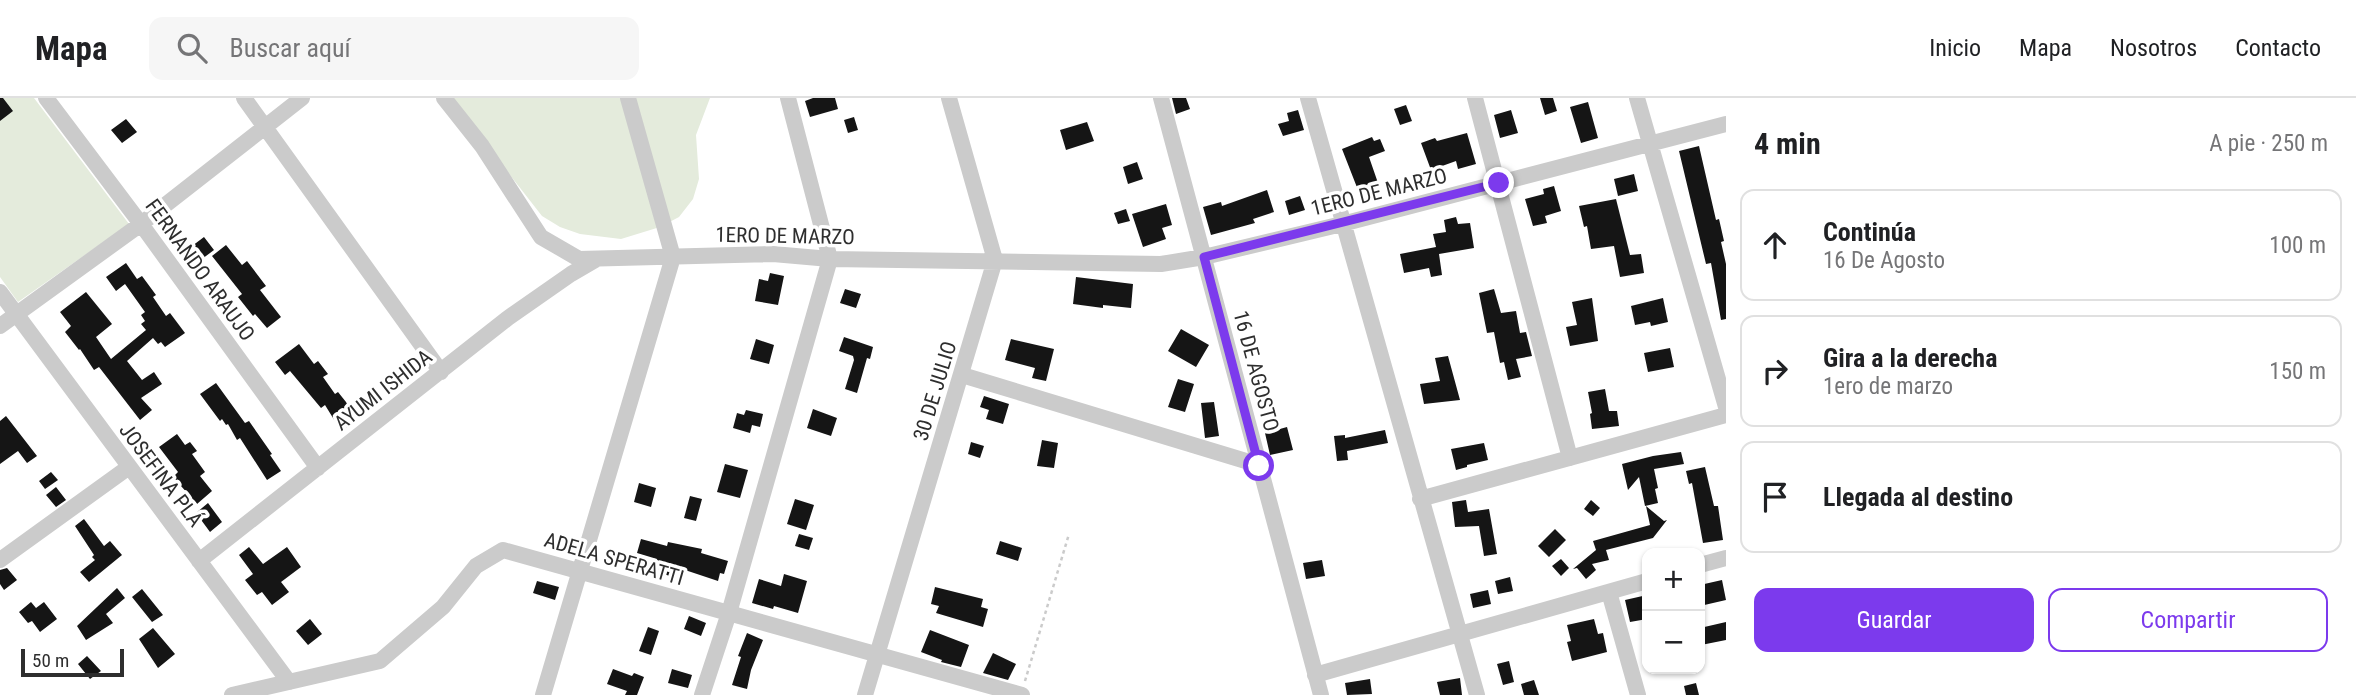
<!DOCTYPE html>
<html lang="es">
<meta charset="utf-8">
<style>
body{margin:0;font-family:"Roboto Condensed",sans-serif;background:#f6f6f6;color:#202124}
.controls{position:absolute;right:21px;bottom:21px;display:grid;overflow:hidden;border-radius:14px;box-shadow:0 2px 5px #0004}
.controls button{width:63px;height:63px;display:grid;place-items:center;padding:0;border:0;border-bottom:2px solid #e0e0e0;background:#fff;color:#202124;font:35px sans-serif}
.scale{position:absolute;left:21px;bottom:18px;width:103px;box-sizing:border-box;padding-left:7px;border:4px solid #2e2e2e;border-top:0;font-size:19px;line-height:24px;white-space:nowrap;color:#2e2e2e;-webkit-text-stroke:5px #fff;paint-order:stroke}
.stop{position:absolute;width:21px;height:21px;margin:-16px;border:5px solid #7c3aed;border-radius:50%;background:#fff}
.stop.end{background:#7c3aed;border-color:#fff;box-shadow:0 2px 7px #0008}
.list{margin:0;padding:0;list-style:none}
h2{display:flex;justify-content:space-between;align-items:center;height:91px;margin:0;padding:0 28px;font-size:30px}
h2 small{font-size:23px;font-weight:400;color:#757577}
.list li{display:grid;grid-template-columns:46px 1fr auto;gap:21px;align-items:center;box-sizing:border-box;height:112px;margin:0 14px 14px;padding:0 14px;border:2px solid #e0e0e0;border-radius:14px}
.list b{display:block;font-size:26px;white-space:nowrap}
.list p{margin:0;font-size:23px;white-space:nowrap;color:#757577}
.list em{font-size:23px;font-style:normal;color:#757577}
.actions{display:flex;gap:14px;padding:21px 28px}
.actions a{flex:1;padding:16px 0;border:2px solid #7c3aed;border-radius:14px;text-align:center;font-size:24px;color:#7c3aed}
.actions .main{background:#7c3aed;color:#fff}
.icon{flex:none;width:38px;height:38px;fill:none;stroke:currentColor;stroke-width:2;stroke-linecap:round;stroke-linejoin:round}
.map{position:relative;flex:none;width:1726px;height:597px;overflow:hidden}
header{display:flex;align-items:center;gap:42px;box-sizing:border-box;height:98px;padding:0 35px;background:#fff;border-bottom:2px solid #e0e0e0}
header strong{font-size:33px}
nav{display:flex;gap:38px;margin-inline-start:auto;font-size:24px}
.search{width:490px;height:63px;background:#f6f6f6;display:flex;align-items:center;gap:18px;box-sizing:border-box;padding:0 24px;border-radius:14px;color:#757577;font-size:26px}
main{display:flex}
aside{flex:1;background:#fff}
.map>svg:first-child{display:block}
.green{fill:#e4ebdc}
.building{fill:#151515}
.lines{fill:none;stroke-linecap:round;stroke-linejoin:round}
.path{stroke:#cbcbcb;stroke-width:2.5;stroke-dasharray:3.5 3.5;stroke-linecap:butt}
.minor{stroke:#cbcbcb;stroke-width:16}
.route{stroke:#7c3aed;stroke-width:9}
.labels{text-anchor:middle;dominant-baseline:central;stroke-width:7;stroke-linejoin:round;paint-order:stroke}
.street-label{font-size:21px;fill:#2e2e2e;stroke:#fff}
</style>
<header>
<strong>Mapa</strong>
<div class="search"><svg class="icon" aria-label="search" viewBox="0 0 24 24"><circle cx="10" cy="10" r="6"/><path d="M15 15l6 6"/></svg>Buscar aquí</div>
<nav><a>Inicio</a><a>Mapa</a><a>Nosotros</a><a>Contacto</a></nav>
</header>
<main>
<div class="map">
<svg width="1726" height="597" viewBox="0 0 1726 597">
<rect width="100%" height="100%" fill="#fff"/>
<path class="green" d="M0,0H34L129,126L18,204L0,179Z
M450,0H710L696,37L699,81L693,101L679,119L660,129L621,141L580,136L560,129L542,118Z"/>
<path class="building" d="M0,0H3L13,13L0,23Z
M813,0H835L838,11L810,19L805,3Z
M1172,0H1186L1190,11L1176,16Z
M1540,0H1553L1557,13L1545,17Z
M1588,4L1598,40L1581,45L1570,9Z
M1406,7L1412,23L1400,27L1394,11Z
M1298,12L1304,32L1283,38L1278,26L1289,23L1287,15Z
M1511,12L1518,35L1500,40L1494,17Z
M854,19L858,32L848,35L844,22Z
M126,21L137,34L122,45L111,32Z
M1087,24L1094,43L1066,52L1060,32Z
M1467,35L1476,66L1458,71L1456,63L1431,72L1421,45L1435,40L1437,43Z
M1372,39L1374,43L1380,41L1385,53L1369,59L1378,85L1358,92L1342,51Z
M1699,48L1716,122L1719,121L1724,143L1721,144L1726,166V221L1721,222L1711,165L1706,166L1679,53Z
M1137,64L1143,81L1128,86L1123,69Z
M1634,76L1638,93L1618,98L1614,81Z
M1554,88L1561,113L1545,118L1547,125L1533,128L1525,101L1544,96L1543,91Z
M1267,92L1274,114L1253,121L1255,125L1211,137L1203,109L1221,104L1222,108Z
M1300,98L1305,112L1289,117L1285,103Z
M1616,101L1630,157L1641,156L1644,175L1620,179L1614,148L1591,151L1587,128L1584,129L1579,108Z
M1166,106L1172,127L1162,130L1166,141L1143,149L1132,116Z
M1126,111L1130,123L1118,126L1114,115Z
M1456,119L1458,126L1470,125L1474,150L1439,156L1442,177L1431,179L1429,170L1404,175L1400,156L1436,149L1433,136L1446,134L1444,122Z
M204,139L214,152L202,161L192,148Z
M226,147L242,167L247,163L266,188L260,192L281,219L267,230L255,216L253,218L238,199L242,196L212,158Z
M126,165L137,181L142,178L156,197L153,199L166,218L170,215L185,235L165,249L161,244L158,246L153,240L127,263L142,282L154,274L162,286L141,300L152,312L140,322L99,269L94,272L80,251L79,252L65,234L71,228L60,214L86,194L112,226L96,239L111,261L146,232L141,226L145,223L141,217L145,214L125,186L116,193L106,179Z
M770,175L784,178L778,207L755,203L759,181L768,183Z
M1076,179L1133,186L1131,210L1103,207V210L1073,206Z
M845,191L861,196L856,210L840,205Z
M1494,191L1501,215L1516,213L1520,235L1526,234L1532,258L1516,261L1521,279L1508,282L1504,264L1500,265L1494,234L1487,235L1479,195Z
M1592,200L1598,243L1570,248L1566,229L1577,227L1572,204Z
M1663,200L1668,224L1651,228L1650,224L1635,227L1631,208Z
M1181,231L1209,247L1196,269L1168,253Z
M844,239L873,249L870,261L867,260L857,295L845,291L854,262L853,258L839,253Z
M756,241L774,247L769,266L750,261Z
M1011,241L1054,251L1046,283L1032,280L1035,270L1005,262Z
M299,246L314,266L318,263L328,276L323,279L335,296L338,294L346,304L356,324L341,333L325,307L321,310L290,273L285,277L275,264Z
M1670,250L1674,269L1648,274L1644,255Z
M1448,258L1460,302L1424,306L1420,286L1440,283L1435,260Z
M1178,281L1194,286L1185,314L1168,309Z
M216,285L245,325L249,323L272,356L270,357L281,373L267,382L240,340L237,342L228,326L226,327L222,321L220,323L200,296Z
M1605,291L1609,313H1617L1619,328L1592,331L1590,316L1592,315L1588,294Z
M984,298L1009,306L1003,326L986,321L989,312L980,309Z
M1214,304L1219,338L1205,340L1201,305Z
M813,311L837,320L831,338L807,330Z
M746,312L763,316L760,329L752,327L750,335L733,330L737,315L744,317Z
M6,318L37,358L27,365L18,353L0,366V323Z
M1287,329L1293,352L1270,357L1265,335Z
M1385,332L1388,345L1347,353L1348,362L1337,363L1334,338L1345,337V340Z
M177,336L185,347L190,344L197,353L192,356L205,374L200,378L212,393L197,406L173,379L178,374L159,349Z
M1042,342L1058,345L1054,370L1037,368Z
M971,344L984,348L980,360L968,356Z
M1484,345L1488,362L1467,367V369L1456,372L1451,351Z
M1681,354L1684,366L1654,371L1658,390L1655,391L1658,405L1645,408L1639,379L1628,392L1622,366L1653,358Z
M725,366L748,372L740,400L717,394Z
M1705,369L1714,408H1718L1723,442L1703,445L1692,385L1689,386L1686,373Z
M51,374L58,382L45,391L39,383Z
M639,385L656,390L651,409L634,404Z
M56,389L66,402L56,409L46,397Z
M690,398L702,401L696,423L684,420Z
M795,401L814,407L806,432L787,426Z
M1466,402L1468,414L1489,411L1497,456L1484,458L1479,428L1455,429L1452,404Z
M1591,402L1600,410L1593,418L1584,411Z
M208,405L222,424L210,434L196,415Z
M1646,408L1664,423L1667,422L1653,440L1606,452L1609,462L1592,466L1596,472L1586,481L1577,470L1573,471L1596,452L1593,443L1650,427Z
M84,421L104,448L110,443L122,457L89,484L80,474L95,462L92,459L94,457L75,428Z
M1555,431L1566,442L1549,459L1538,448Z
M799,436L813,440L809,452L795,448Z
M641,441L667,448L668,444L702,451L701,455L728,463L724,476L720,475L718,483L676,469L673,479L654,473L657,461L637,455Z
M1000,443L1022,450L1018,463L996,456Z
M249,449L263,466L287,449L301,469L281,484L289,494L272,507L262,494L257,497L245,482L253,476L239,457Z
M1561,461L1569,470L1561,478L1552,468Z
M1322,462L1325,478L1306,481L1303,465Z
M7,470L17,482L4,492L0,486V472Z
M784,476L807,483L798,515L774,508L773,511L752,505L759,481L781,488Z
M1510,479L1513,493L1498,496L1495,483Z
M1722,482L1726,502L1700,508V487Z
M537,483L559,489L555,502L533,495Z
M935,489L983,501L981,509L988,511L983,529L936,515L939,508L931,506Z
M117,490L125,500L106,516L113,525L86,542L77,528Z
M142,491L163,517L152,524L132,499Z
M1488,492L1491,506L1473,510L1470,496Z
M1647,497V521L1630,524L1625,502Z
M31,504L36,510L44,504L57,521L40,534L32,523L28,525L19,514Z
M689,518L706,525L701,538L684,531Z
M310,521L322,536L308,547L296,533Z
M1594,521L1598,536L1603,535L1607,554L1572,563L1567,544L1571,543L1567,527Z
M1726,524V542L1701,547L1700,530Z
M648,529L659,533L651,557L639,553Z
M153,530L175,556L158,570L139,541Z
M930,532L969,547L961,569L941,564L942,562L921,554Z
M747,535L763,542L751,572L747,591L732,587L741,559L738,558Z
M993,555L1016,566L1008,582L983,575Z
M87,558L101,573L90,581L78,566Z
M1509,563L1514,584L1503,587L1497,566Z
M613,571L632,578L634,575L644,579L637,597H625L627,593L607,586Z
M672,571L692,577L688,590L668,585Z
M1460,580L1462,597H1440L1437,584Z
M1370,581L1372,596L1347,597L1345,585Z
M1534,582L1539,597H1524L1521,586Z
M1696,585L1699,597H1686L1684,588Z"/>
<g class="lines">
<path class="path" d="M1025,583L1069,436"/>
<path class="minor" d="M46,0L141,126L318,370
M244,0L441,274
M444,0L482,48L541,139L579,161L773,156L830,161L1161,166L1204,159L1342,126L1726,26
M1161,0L1321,597
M1308,0L1477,597
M1475,0L1570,360
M1637,0L1726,309
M0,194L289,584
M0,228L141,126L302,0
M962,277L1259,367
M1420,401L1726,317
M0,462L129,369
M199,463L508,220L571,176L595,162
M1700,467L1726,460
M1609,494L1638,597
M1315,577L1647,483
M232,597L380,563L443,509L476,468L503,452L1022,597
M543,597L673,159L628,0
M702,597L729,515L830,161L788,0
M865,597L995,162L949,0"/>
</g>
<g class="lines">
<path class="route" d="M1259,368L1204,159L1499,85"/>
</g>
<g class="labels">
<g class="street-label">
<text transform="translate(1379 94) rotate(-14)">1ERO DE MARZO</text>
<text transform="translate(785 138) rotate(1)">1ERO DE MARZO</text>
<text transform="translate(200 172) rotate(54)">FERNANDO ARAUJO</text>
<text transform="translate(1256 273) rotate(75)">16 DE AGOSTO</text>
<text transform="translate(383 292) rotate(-38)">AYUMI ISHIDA</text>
<text transform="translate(935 293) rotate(-73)">30 DE JULIO</text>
<text transform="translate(161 377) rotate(53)">JOSEFINA PLÁ</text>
<text transform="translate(614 461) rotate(16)">ADELA SPERATTI</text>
</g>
</g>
</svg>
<div class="controls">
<button>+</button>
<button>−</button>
</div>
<div class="scale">50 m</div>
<div class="stop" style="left:1259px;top:368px"></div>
<div class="stop end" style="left:1499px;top:85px"></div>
</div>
<aside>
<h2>4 min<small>A pie · 250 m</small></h2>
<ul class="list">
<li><svg class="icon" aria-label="ahead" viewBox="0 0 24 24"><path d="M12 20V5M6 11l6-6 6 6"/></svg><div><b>Continúa</b><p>16 De Agosto</p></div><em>100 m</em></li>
<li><svg class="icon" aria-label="right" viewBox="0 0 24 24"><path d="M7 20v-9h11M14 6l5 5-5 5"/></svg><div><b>Gira a la derecha</b><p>1ero de marzo</p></div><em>150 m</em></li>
<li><svg class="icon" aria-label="arrive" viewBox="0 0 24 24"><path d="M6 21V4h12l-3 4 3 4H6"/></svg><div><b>Llegada al destino</b></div></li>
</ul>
<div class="actions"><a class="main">Guardar</a><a>Compartir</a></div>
</aside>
</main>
